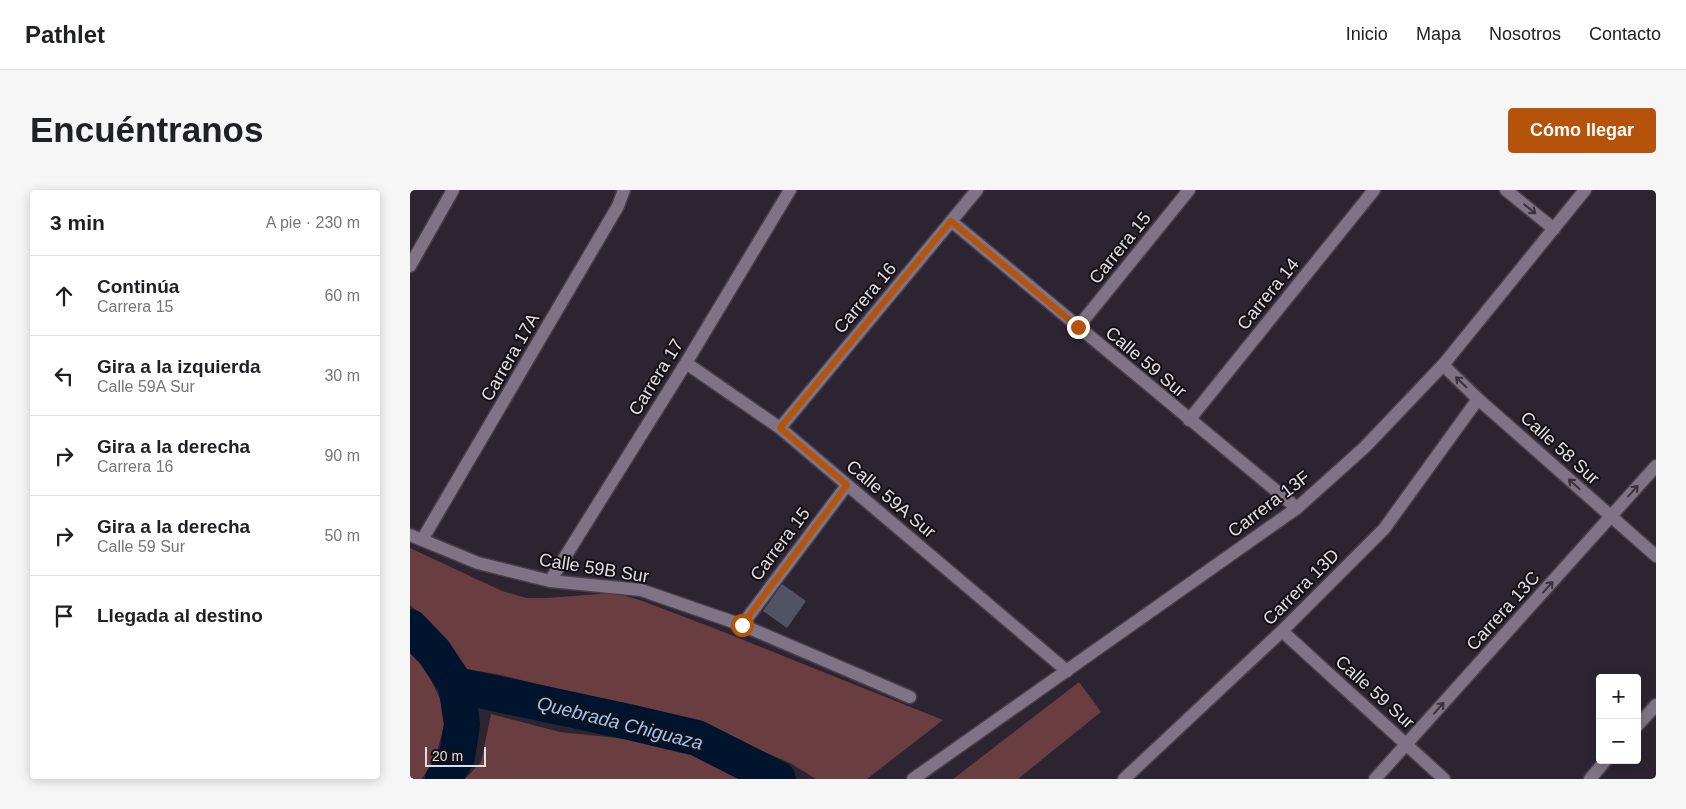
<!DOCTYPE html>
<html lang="es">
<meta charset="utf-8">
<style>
body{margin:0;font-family:Arial,sans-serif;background:#f6f6f6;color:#202124}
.controls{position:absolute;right:15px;bottom:15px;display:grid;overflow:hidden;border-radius:5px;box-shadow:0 2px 12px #0003}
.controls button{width:45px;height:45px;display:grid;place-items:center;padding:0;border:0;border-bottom:1px solid #e0e0e0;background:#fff;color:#202124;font:25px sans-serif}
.scale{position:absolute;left:15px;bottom:12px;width:61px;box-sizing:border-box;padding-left:5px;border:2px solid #e2dce5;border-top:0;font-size:14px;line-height:18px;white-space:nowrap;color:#e2dce5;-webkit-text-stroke:4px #130f15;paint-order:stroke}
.stop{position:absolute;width:15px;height:15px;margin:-11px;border:4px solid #b45309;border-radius:50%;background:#fff}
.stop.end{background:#b45309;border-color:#fff;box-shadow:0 1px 5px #0008}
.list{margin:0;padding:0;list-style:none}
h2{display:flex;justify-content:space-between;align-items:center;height:65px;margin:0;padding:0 20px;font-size:21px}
h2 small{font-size:16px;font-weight:400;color:#757577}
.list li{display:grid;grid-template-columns:32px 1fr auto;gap:15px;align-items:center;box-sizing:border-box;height:80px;padding:0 20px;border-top:1px solid #e0e0e0}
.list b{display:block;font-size:19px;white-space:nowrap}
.list p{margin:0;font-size:16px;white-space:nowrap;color:#757577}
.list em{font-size:16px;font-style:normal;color:#757577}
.icon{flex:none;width:28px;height:28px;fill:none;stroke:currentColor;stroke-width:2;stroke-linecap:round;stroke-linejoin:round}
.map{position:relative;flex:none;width:1246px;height:589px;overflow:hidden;border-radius:5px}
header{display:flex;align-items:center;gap:30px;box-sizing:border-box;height:70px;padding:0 25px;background:#fff;border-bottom:1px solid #e0e0e0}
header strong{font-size:24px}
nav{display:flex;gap:28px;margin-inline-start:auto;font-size:18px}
.intro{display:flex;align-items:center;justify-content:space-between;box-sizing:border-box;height:120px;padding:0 30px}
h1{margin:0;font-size:35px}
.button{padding:12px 22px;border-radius:5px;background:#b45309;color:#fff;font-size:18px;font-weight:700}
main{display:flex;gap:30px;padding:0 30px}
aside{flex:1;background:#fff;border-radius:5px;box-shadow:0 2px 12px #0003}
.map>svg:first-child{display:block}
.green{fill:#6a3d40}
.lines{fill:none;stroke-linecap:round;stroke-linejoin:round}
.river{stroke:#00152d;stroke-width:36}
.building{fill:#515263}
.street-casing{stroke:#463f4a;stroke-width:15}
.secondary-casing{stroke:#463f4a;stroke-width:15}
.street{stroke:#7f7485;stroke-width:12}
.secondary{stroke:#7f7485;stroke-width:12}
.oneway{stroke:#39323c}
.route{stroke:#b45309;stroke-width:6}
.labels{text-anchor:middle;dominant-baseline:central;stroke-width:4;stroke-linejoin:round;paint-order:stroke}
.street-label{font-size:18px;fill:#e2dce5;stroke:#130f15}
.water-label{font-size:19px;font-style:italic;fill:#9ac6f6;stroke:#130f15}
</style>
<header>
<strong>Pathlet</strong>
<nav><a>Inicio</a><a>Mapa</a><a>Nosotros</a><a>Contacto</a></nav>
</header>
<div class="intro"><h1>Encuéntranos</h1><a class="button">Cómo llegar</a></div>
<main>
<aside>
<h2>3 min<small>A pie · 230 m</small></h2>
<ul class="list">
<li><svg class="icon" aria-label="ahead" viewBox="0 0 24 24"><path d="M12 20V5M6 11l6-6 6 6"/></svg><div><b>Continúa</b><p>Carrera 15</p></div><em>60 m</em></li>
<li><svg class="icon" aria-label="left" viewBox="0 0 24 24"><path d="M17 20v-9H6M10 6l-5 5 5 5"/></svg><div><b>Gira a la izquierda</b><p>Calle 59A Sur</p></div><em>30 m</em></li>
<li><svg class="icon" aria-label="right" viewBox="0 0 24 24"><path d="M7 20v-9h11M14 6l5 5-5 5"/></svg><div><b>Gira a la derecha</b><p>Carrera 16</p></div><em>90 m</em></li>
<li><svg class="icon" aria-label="right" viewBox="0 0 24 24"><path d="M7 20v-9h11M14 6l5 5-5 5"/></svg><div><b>Gira a la derecha</b><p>Calle 59 Sur</p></div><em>50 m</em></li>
<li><svg class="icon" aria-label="arrive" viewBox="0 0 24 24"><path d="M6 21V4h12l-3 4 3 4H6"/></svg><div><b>Llegada al destino</b></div></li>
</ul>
</aside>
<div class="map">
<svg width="1246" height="589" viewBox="0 0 1246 589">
<rect width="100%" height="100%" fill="#2d2432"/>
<path class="green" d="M0,358L92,401L117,408H137L203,403L230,410L306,439L533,530L457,589H406L380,573L300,539L218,516L91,485L51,478C36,454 21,433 0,415Z
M0,463L15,477L37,524L24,573L11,589H0Z
M669,492L691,522L609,588L610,589H543Z
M81,524L150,542L236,551L287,563L332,589H55L71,572Z"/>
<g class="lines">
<path class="river" d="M0,437L24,462L46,495L52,534L47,567L33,589
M46,495L219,532L287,548L368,589"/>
</g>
<path class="building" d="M372,394L396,411L377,438L353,421Z"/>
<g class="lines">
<g class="street-casing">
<path id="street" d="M1096,0L1144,39
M541,31L887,318
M0,76L43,0
M668,137L779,0
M276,173L370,238L657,481
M1033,175L1068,209L1246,366
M779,230L964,0
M370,238L567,0
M0,345L68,373L140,391L231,400L332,435L500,507
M12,350L208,16L214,0
M140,391L276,173L380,0
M332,435L437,295
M872,441L1034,589
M1227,536L1246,515
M714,589L872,441L974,339L1068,209
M965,589L1246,276
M1180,589L1196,570"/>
</g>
<g class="secondary-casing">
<path id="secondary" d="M503,589L887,318L955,257L1033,175L1175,0"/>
</g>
<use href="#street" class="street"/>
<use href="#secondary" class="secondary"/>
</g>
<defs><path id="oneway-shaft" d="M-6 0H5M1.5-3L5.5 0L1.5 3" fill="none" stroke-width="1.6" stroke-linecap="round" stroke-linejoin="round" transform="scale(1.25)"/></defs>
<g class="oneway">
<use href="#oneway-shaft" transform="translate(1120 19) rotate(39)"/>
<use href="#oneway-shaft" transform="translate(1051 192) rotate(-136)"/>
<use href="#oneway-shaft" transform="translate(1164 294) rotate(-138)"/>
<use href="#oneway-shaft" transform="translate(1223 301) rotate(-48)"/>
<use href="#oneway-shaft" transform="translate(1138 397) rotate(-48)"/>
<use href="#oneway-shaft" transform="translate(1029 518) rotate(-48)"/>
</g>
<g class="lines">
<path class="route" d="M332,435L437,295L370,238L541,31L668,137"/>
</g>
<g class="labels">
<g class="street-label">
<text transform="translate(710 58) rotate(-51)">Carrera 15</text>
<text transform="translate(858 104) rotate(-51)">Carrera 14</text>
<text transform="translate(455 108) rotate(-50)">Carrera 16</text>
<text transform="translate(100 167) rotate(-60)">Carrera 17A</text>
<text transform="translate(736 172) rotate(40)">Calle 59 Sur</text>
<text transform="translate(246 187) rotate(-58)">Carrera 17</text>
<text transform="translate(1150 258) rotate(42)">Calle 58 Sur</text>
<text transform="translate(481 309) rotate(40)">Calle 59A Sur</text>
<text transform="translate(859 314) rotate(-37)">Carrera 13F</text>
<text transform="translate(370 354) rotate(-53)">Carrera 15</text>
<text transform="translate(184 378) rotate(9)">Calle 59B Sur</text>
<text transform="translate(891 397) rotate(-45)">Carrera 13D</text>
<text transform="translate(1093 421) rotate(-48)">Carrera 13C</text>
<text transform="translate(965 502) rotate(42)">Calle 59 Sur</text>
</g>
<g class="water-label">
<text transform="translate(210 533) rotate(14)">Quebrada Chiguaza</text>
</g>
</g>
</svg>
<div class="controls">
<button>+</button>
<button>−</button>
</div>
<div class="scale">20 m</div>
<div class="stop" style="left:332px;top:435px"></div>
<div class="stop end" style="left:668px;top:137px"></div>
</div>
</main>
